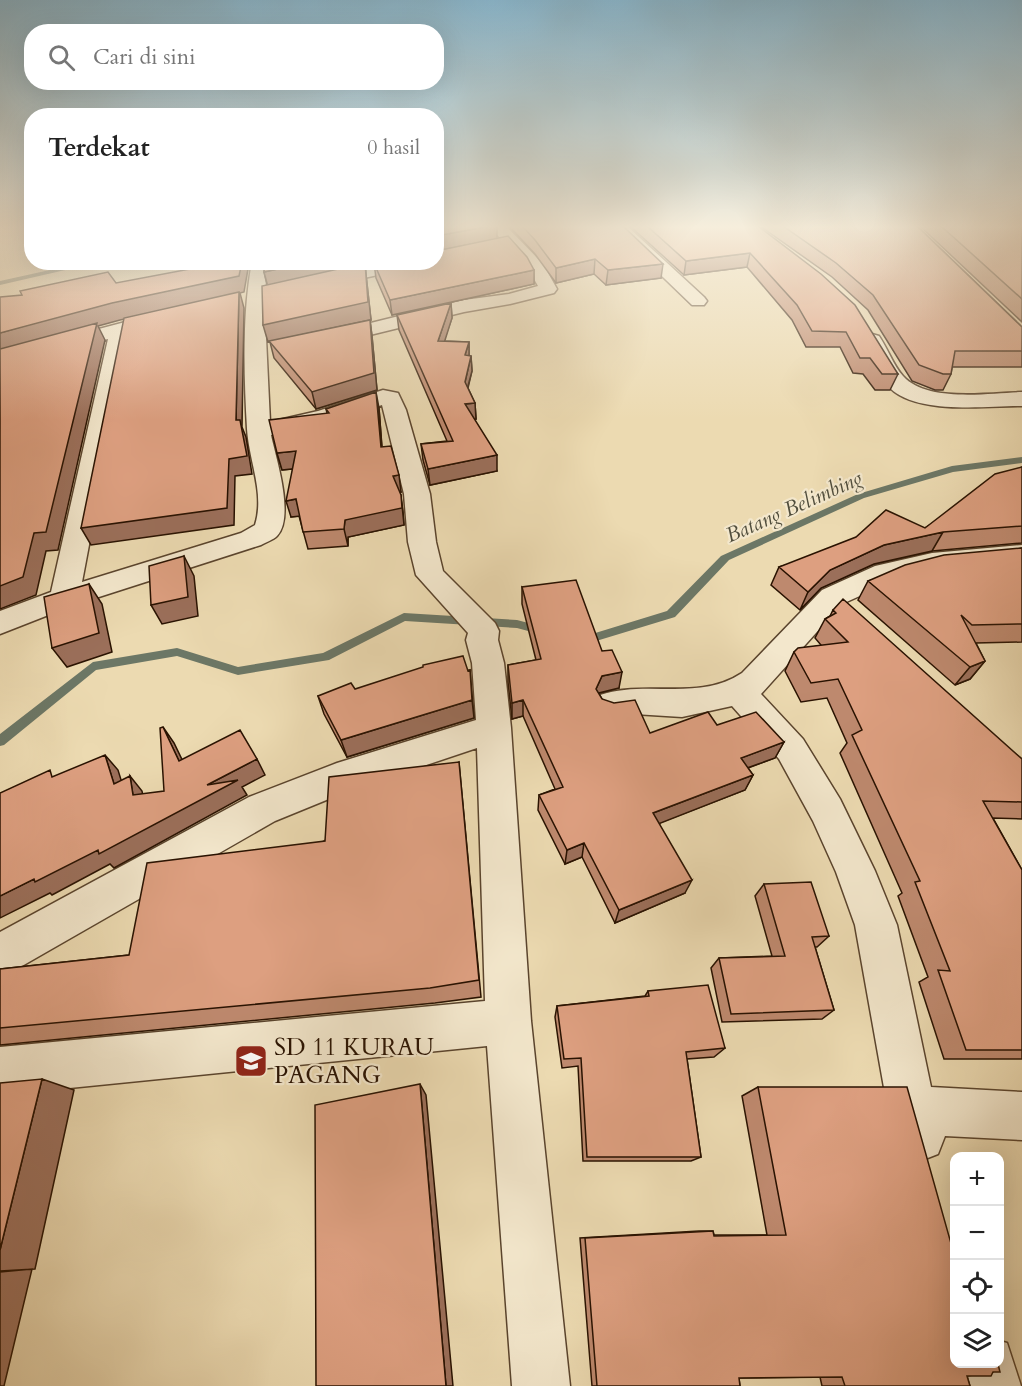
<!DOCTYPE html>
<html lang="id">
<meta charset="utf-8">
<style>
body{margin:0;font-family:Cardo,serif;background:#f2f2f2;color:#222}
.controls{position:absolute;right:18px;bottom:18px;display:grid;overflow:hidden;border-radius:12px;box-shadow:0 6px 24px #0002}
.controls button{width:54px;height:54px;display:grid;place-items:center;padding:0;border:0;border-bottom:2px solid #e0e0e0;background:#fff;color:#222;font:30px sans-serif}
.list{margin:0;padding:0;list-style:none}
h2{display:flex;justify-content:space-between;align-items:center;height:78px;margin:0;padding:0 24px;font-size:26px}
h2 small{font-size:20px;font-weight:400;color:#767676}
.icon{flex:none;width:33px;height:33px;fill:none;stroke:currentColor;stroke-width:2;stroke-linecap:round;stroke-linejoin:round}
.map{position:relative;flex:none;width:1022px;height:1386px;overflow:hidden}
.search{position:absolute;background:#fff;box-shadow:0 6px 24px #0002;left:24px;top:24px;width:420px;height:66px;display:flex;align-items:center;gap:15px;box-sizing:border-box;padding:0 21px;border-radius:24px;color:#767676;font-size:22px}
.panel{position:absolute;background:#fff;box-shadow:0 6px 24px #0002;left:24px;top:108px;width:420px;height:162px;border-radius:24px}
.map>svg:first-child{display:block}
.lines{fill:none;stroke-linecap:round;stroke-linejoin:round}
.stream{fill:#6c7766;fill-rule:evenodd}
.minor-casing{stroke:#5a442d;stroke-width:3}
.minor{fill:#f3e7cc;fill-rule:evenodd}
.wall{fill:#be896e;stroke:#291201;stroke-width:1.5}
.shaded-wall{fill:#9b6f5a;stroke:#291201;stroke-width:1.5}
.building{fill:#dd9f80;stroke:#291201;stroke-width:1.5}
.labels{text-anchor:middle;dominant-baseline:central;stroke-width:4.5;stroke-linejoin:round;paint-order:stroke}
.water-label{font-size:21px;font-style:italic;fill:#504d3c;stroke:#f3e7cc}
.near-poi-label{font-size:24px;fill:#291201;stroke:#f3e7cc;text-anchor:start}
</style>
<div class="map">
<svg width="1022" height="1386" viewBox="0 0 1022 1386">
<rect width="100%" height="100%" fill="#ecdab1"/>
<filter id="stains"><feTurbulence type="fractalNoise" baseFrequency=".00333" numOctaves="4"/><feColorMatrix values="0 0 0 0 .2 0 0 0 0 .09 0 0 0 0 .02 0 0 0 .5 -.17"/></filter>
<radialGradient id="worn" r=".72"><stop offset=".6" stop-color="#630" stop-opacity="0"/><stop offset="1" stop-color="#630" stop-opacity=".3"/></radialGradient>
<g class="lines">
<path class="stream" d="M86,262H100L0,285V281Z
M1022,457V463L953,472L864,498L729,560L675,617L583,645L577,641L579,638L667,611L721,556L858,494L952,466Z
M404,613L517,620L547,628L549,631L543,635L517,628L405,621L329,660L238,675L177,656L96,670L4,745L0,746V734L93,662L177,648L238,667L323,653Z"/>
<g class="minor-casing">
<path id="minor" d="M489,226H506L543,264L557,289L554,293L510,304L464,312L329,345L322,343L319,339L322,335L464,300L509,294L538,286L529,270Z
M610,226H627L704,297L707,301L704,305H692Z
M252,262H269L264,296L270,422L318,411L383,390L398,393L406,410L430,494L436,542L443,571L495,623L499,631L498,640L504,663L511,728L531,1021L570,1386H512L487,1046L0,1095V1047L485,1001L477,748L346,792L275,821L15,970L0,976V932L249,797L337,763L476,720L472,663L466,640L468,633L416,575L408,542L404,494L382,405L332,422L271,435C276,458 295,517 277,536C273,540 266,542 261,545L74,605L0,634V611L51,592L108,339L0,367V355L167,311L174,313L176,317L174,321L129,333L82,582L241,533L255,525C265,494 249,461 247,429C244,375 242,315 252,262Z
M389,262H423L415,267L322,287L316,286L313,282L316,278Z
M872,334L879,336C888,349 893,365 903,376C927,403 990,393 1022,392V406C987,406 917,415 890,388C877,375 871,356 862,340L865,336Z
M1022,545V563L932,571L893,581L842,604L761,694L803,739L840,799L875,871L897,925L931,1087L1022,1092V1140L945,1136L938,1154L920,1161L902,1154L888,1110L855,925L836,872L813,821L779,759L732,706L682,717L634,714L612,717L600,713L595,704L600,695C647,679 698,702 742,673L822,590L875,566L932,553Z
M1000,1341L1007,1343L1021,1386H963L957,1364H1000Z"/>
</g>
<use href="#minor" class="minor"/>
</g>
<path class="wall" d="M509,226H623L661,278L606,285L594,274L556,283L535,254Z
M630,226H758L898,374L890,390H875L863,374L853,373L840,347H806L792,320L747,267L684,275Z
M760,226H917L1022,327V367H952L951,374L943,390H935L912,381L868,310L832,277Z
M920,226H1022V322Z
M497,239L534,270V284L392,315L376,278L374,263Z
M265,262H366V265H365L371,320H370L372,336L377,390L316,409L274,358L270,342H268L267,285L264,272Z
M451,303L452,318L444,341L469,342V356H471L472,371L468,388L475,403L476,419H474L497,471L430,485L423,460L421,444L447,441L399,330L397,315Z
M379,408L382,447L401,492H400L403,511L404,525L348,537V546L308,549L299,516L291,517L293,469L282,470L277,453L327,413L326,409Z
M1022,467V543L932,551L874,564L821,588L800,610L771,585L779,567L925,528Z
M1022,548V642L976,643L985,661L970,679L955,685L858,600L868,581Z
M522,587L602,651L619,688L599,693V694L602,699L650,733L717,725L784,742L775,758L748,768L753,775L745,790L659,823L685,893L615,923L582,857L565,864L538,810L539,795L555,789L523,716L512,719L508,682V665L536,660L522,604Z
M833,610L1022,759V819L993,818L1022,870V1059H944L919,982L928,977L898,896L902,893L840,753L847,743L827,698L801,702L785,671L794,652L821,645L815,638L825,619L830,616Z
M470,670L474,718L347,757L324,714L318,696Z
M459,762L481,997L435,1003L0,1045V969L129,955Z
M764,884L829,936L817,947H815L834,1010L822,1019L722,1022L711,968L719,958L772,956L755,896Z
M648,991L725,1048L714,1057L687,1059L701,1157L691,1161H583L578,1066L562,1068L555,1017L557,1006L645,996Z
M758,1087L954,1254L993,1372L967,1376L970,1386H822L820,1377L739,1378L740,1386H592L580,1238L699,1231H713L714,1235H767L742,1096Z"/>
<path class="shaded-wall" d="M490,226H497V239L436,251V236Z
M750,253L747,267L684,275L686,261Z
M595,259L594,274L556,283V268Z
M242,262H246L248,269L244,292L240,293L244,308L242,427L246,437L252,474L235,476L234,525L91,545L81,528L229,459L236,420L239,293L120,320L98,326L105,340L58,550L46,551L36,595L0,609V586L34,533L0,353V333Z
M309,262H366V265H365L371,320H370L372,336L377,390L316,409L312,392L370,320L268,342L263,325L268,287L264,272Z
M663,264L661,278L606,285L608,270Z
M534,270V284L392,315L390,300Z
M451,303L452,318L440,356L438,341Z
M469,342V358L465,355Z
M471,356L472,371L465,397V382Z
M376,392L379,408L383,463L381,447Z
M475,403L476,419L466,420L465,404Z
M296,451L301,468L282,470L277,453Z
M497,455V471L430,485L428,469Z
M399,475L401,492L396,493L393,476Z
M401,495L404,525L348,537V546L344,529L345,520Z
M296,499L301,516L291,517L286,501Z
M943,532L932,551L874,564L821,588L800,610L808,592L830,570L884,545Z
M184,556L194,576L198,616L162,624L151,605Z
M89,584L102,604L112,652L67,667L52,648Z
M985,661L970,679L955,685L970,667Z
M622,672L619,688L599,693L593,705L596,689L602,676Z
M472,700L474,718L347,757L341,740Z
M523,700V716L512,719V703Z
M163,727L174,743L190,776L179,761Z
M784,742L775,758L733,773L741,758Z
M105,755L118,770L127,799L114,784Z
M257,759L265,775L242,787L247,795L114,868L110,864L52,895L50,893L0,918V896L34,879L207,785Z
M753,775L745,790L648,828L653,813Z
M130,776L142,791L146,810L133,795Z
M584,843L582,857L565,864L567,850Z
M692,880L685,893L615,923L619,910Z
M42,1079L74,1090L35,1269L0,1271V1250Z
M420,1084L426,1095L453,1386H446Z
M32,1269L4,1386H0V1272Z"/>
<path class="building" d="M436,226H490L436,236Z
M522,226H623L663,264L608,270L595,259L556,268L535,240Z
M647,226H758L821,274L855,305L898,374H882L870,358H860L846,332L812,331L797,305L750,253L686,261Z
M783,226H917L1022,327V351H955L951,374H943L919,365L873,295L836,263Z
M941,226H1022V299Z
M508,236L527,257L534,270L390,300L374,263L378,262H436V251Z
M227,262H242L239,276L112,303L0,333V297L22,295L20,291L108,272L116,283Z
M265,262H309L264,272Z
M365,263L368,302L263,325L262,286Z
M239,292L236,420H240L247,456L229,459L227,508L81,528L124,318Z
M451,303L438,341L469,342L465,355L471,356L465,382L475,403L465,404L497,455L428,469L421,444L453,441L397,315Z
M370,320L374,373L312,392L269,341Z
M97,323L46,532L34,533L23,577L0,586V349Z
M376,392L381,447L391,446L399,475L393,476L401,495L402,508L345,520L344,529L303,532L296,499L286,501L296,451L277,453L269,420L329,413L326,409Z
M1022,467V526L943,532L884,545L830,570L808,592L779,567L856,537L886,510L925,528L995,474Z
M1022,548V624L972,625L961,615L985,661L970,667L868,581L905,565L944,555Z
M184,556L188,597L151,605L149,566Z
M576,580L602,651L612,650L622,672L602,676L596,689L602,699L614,703L635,700L650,733L708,712L717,725L756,712L784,742L741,758L753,775L653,813L692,880L619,910L584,843L567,850L539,795L563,787L523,700L512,703L508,665L541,659L522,587Z
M89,584L99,633L52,648L44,597Z
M843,599L1022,759V802L983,801L1022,870V1050H966L938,970L950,971L915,882L920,881L852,735L862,730L838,679L811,683L794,652L798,648L848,642L825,619L836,613L833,610Z
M463,656L468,671L470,670L472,700L341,740L318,696L351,683L355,689L423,667V665Z
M163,727L179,761L240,730L257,759L207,785L238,780L99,854L98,850L35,882L34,879L0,896V793L50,770L52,777L105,755L114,784L130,776L133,795L164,791L160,728Z
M459,762L479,980L430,988L0,1028V969L129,955L147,863L325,841L329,777Z
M811,882L829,936L812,937L834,1010L731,1014L719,958L785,956L764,884Z
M708,985L725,1048L686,1052L701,1157H587L581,1058L564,1059L557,1006L649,996L648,991Z
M42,1079L0,1250V1083Z
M420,1084L446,1386H316L315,1105Z
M758,1087H907L954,1254V1364H998L1000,1372H993L991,1376H967L970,1386H845L842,1377L739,1378L740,1386H597L585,1238L713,1231L714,1236L786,1235Z"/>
<linearGradient id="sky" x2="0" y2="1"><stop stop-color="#88b7cf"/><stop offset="0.54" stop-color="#f6eedc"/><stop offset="1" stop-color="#f6eedc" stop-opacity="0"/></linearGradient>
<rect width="1022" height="420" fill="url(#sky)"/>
<defs>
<g id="school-square" transform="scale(1.725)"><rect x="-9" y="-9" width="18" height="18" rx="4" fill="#8f2418" stroke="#f3e7cc"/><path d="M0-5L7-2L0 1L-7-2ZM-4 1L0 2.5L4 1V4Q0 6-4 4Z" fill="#fff"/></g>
</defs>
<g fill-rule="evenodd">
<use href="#school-square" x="251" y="1061"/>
</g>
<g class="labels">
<g class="water-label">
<text transform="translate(794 507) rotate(-24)">Batang Belimbing</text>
</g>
<g class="near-poi-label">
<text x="274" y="1047">SD 11 KURAU<tspan x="274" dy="28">PAGANG</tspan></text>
</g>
</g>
<rect width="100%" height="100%" filter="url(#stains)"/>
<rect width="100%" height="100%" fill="url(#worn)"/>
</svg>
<div class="controls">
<button>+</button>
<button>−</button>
<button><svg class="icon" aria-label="locate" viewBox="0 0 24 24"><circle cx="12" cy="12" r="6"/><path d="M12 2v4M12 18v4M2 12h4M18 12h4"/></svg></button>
<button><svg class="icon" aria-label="layers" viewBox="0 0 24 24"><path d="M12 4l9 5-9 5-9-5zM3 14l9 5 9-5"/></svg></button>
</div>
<div class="search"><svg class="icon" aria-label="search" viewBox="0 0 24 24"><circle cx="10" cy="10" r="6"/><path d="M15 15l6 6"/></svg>Cari di sini</div>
<section class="panel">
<h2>Terdekat<small>0 hasil</small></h2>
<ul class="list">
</ul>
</section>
</div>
